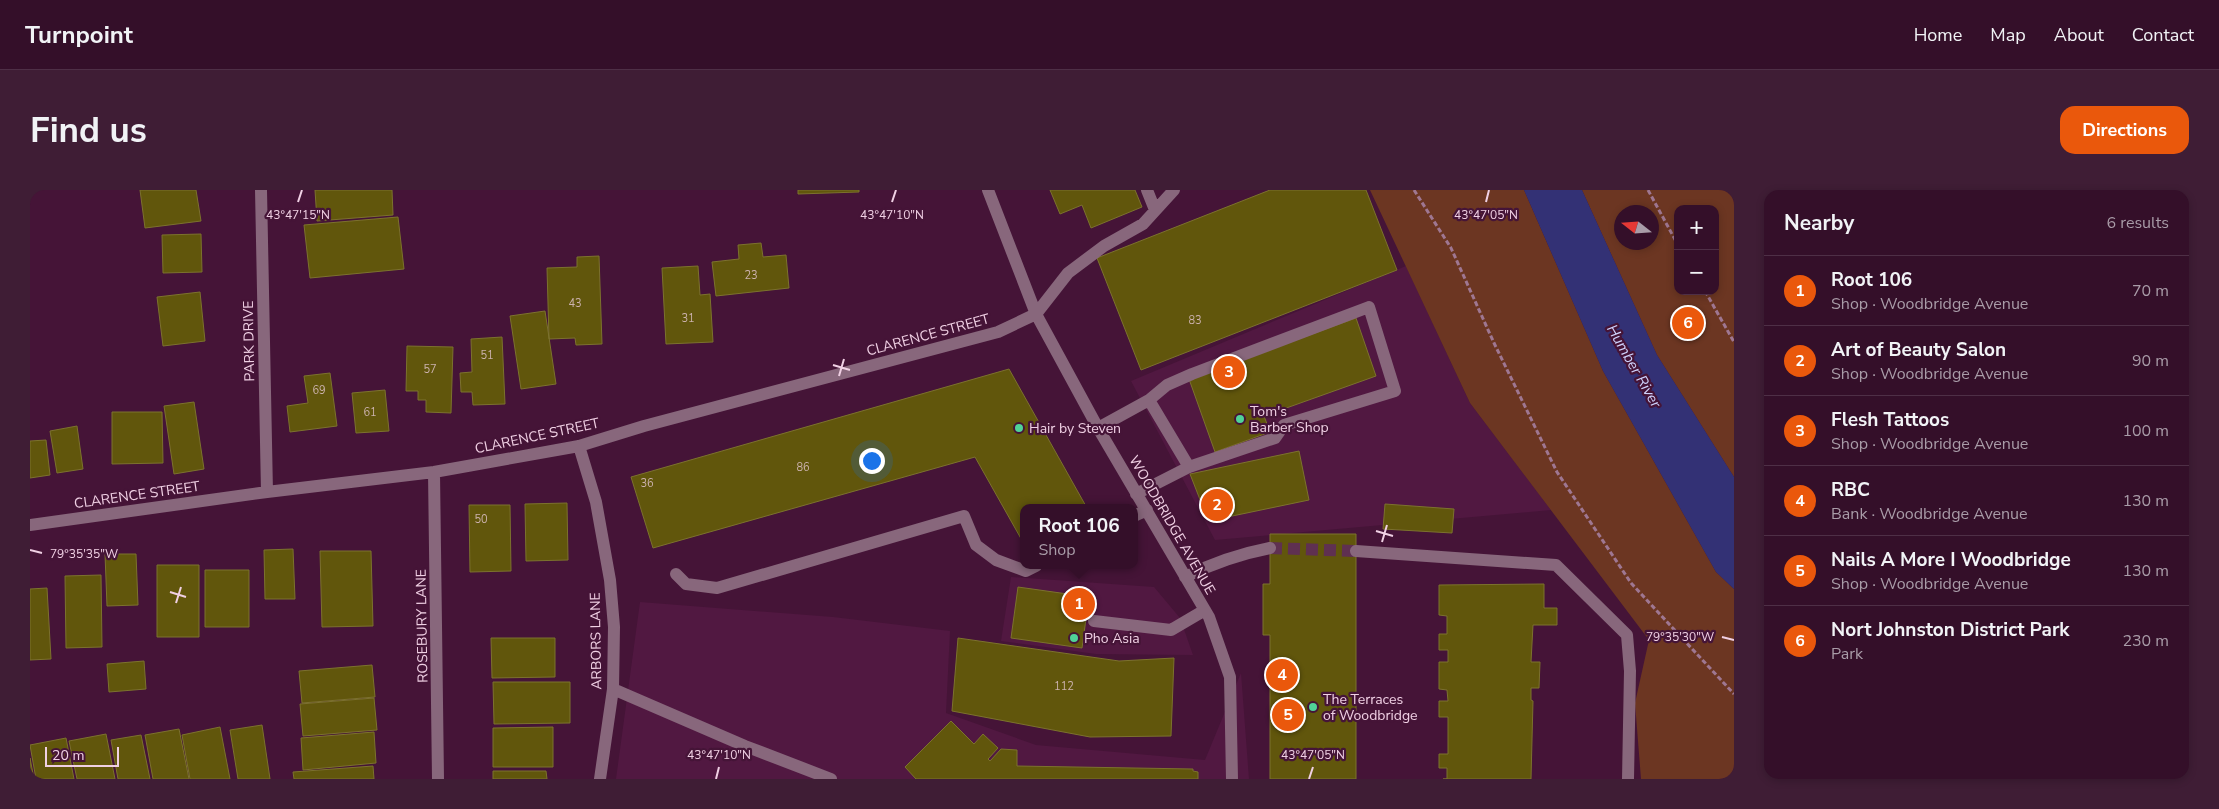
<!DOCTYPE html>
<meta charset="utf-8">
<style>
body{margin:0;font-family:"Nunito Sans",sans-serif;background:#3f1d35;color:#f1f3f6}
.controls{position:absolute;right:15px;top:15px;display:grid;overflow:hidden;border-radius:10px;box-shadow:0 2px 8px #0003}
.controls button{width:45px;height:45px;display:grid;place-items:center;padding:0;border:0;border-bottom:1px solid #4e2f46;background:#340f29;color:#f1f3f6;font:25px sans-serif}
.compass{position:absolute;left:1584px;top:15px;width:45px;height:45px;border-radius:50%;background:#340f29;box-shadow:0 2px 8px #0003;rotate:287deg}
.scale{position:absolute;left:15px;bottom:12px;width:74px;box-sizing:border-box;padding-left:5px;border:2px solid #f0d0e4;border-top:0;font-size:14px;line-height:18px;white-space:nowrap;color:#f0d0e4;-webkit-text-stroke:4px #451437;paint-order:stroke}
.you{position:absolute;left:841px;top:270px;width:18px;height:18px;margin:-12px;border:4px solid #fff;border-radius:50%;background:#1a73e8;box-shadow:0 0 0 8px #1a73e833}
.badge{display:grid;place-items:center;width:32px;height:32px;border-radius:50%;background:#ea580c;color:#fff;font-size:16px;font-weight:700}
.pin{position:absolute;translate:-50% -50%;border:2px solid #fff;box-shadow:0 1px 5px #0006}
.popup{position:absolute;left:990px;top:314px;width:118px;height:65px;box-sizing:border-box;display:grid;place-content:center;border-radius:10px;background:#340f29;filter:drop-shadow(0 1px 4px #0005);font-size:16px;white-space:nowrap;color:#a99ca8}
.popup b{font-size:19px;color:#f1f3f6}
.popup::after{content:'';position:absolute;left:50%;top:100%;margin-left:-10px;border:10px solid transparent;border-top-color:#340f29}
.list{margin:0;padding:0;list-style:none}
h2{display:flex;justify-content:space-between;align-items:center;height:65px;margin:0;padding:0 20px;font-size:21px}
h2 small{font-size:16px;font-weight:400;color:#a99ca8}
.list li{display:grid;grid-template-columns:32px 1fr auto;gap:15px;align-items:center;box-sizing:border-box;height:70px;padding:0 20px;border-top:1px solid #4e2f46}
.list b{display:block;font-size:19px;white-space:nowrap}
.list p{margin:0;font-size:16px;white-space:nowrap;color:#a99ca8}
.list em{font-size:16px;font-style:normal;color:#a99ca8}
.map{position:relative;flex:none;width:1704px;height:589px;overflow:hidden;border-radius:15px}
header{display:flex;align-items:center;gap:30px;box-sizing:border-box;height:70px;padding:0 25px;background:#340f29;border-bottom:1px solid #4e2f46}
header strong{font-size:24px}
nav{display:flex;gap:28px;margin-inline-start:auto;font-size:18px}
.intro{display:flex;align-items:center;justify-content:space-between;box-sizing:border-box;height:120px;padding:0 30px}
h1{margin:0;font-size:35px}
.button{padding:12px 22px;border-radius:15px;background:#ea580c;color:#fff;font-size:18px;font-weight:700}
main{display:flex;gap:30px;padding:0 30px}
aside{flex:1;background:#340f29;border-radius:15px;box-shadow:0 2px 8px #0003}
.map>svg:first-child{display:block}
.built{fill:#511841}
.green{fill:#6c3622;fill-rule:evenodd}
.water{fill:#333175}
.building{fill:#61560c;stroke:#7c722e}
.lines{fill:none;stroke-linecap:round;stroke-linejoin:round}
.minor-tunnel{stroke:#5f3051;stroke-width:12;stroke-dasharray:12 6;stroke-linecap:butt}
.path{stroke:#9f7792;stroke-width:3;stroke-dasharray:5 2.5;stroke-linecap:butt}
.minor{stroke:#88677c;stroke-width:12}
.ticks{fill:none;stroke:#f0d0e4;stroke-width:2}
.poi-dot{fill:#50d398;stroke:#451437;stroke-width:2}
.labels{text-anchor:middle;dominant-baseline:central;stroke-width:4.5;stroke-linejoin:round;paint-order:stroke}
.number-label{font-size:11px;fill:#ccb2ae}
.street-label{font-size:14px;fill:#f0d0e4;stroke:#451437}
.poi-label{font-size:14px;fill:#f0d0e4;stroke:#451437;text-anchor:start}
.water-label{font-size:15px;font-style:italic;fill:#ced2fc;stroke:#451437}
.ticks-label{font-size:12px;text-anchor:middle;fill:#f0d0e4;stroke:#451437;stroke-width:4.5;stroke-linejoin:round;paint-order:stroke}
</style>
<header>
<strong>Turnpoint</strong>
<nav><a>Home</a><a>Map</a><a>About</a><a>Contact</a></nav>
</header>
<div class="intro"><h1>Find us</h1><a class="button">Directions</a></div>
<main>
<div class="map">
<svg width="1704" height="589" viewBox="0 0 1704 589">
<rect width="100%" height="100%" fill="#451437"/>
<path class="built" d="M1376,76L1440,213L1521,320L1185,350L1101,191Z
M981,387L1124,397L1150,428L1163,465L1066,464L971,451Z
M610,412L803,427L920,441L916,523L1006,555L1175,570L1211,483L1219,589H586Z"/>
<path class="green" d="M1340,0H1494L1573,181L1686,382L1704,399V589H1611L1605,513L1619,450L1440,213Z
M1552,0H1704V287L1627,165ZM1648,19H1685V101H1648ZM1592,22H1622V52H1592Z"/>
<path class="water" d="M1494,0H1552L1627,165L1704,287V399L1686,382L1573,181Z"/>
<path class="building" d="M110,0H166L171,31L115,38Z
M285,0H362L363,25L287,31Z
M768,0H829V2L768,4Z
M1020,0H1105L1112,17L1061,38L1052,15L1030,24Z
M1240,0H1336L1367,80L1111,180L1067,68Z
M368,27L374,79L280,88L274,35Z
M171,44L172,82L133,83L132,45Z
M731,53L733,67L756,65L759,98L686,106L682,72L709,69L708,55Z
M569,66L572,154L546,155L545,148L519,149L517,78L547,77V67Z
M668,76L670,105L680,104L683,152L636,154L632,78Z
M170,102L175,151L133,156L127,107Z
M515,121L526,194L491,199L480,126Z
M1326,128L1346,186L1234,226L1240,242L1185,262L1159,189Z
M472,147L475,214L443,215L442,202H431L430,183L442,182L441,149Z
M377,156L423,157L421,223L396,222V210H388V201H376Z
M979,179L1057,318H994V354L945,267L623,358L601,287Z
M300,183L307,236L260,242L257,216L278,213L274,186Z
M355,200L359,241L326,243L322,203Z
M164,212L174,279L144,284L134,216Z
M82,222H132L133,273L82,274Z
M47,236L53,279L27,283L20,241Z
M16,250L20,285L0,288V251Z
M1269,261L1279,310L1183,330L1179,329L1176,325L1160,284Z
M537,313L538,370L496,371L495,314Z
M1355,314L1424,319L1422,343L1353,339Z
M439,315H480L481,381L440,382Z
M1240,344H1326V589H1240V445H1233V394H1240Z
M263,359L265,409H235L234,360Z
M290,361H341L343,436L292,437Z
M75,364H106L108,415L77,416Z
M127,375H169V447H127Z
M175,380H219V437H175Z
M71,385L72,457L36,458L35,386Z
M1514,394V418H1527V435H1503L1501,472H1510L1509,498H1501V510L1503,511L1501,589H1413H1417V578H1409V564H1418V527H1409V511H1418L1417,500L1409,499V472H1418V460H1409V444H1417V426L1409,425V395Z
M988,397L1059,407L1052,458L981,448Z
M17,398L21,469L0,470V399Z
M461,448H525V487L462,488Z
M928,448L1089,471L1144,468L1141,546L1060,547L922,521Z
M114,471L116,499L79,502L77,474Z
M342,475L345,507L272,513L269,481Z
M463,492H540V533L464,534Z
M344,508L347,540L273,546L270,514Z
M921,531L944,554L953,544L968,558L958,569L960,571L971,559L987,560V576L1163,579V581L1168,582V589H886L875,577Z
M232,535L240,589H208L200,540Z
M190,537L200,589H160L152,545Z
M523,537V577H463V538Z
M149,539L159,589H123L115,545Z
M344,542L346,573L273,580L271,548Z
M76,544L85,589H47L39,551Z
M111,545L120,589H88L81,550Z
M36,548L44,589H6L0,555Z
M0,568L4,589H0Z
M343,576L344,589H264L263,582Z
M463,581H516L517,589H463Z"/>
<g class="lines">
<path class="minor-tunnel" d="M1240,358L1326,361"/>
<path class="path" d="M1384,0L1421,58L1464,153L1527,282L1601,393L1704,504
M1618,0L1648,55
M1675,101L1704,152"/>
<path class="minor" d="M231,0L237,302
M958,0L1006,124L1068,238L1179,427L1200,487L1202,589
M1117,0L1125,20
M1068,238L1119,210L1159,277
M549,256L566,312L580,390L584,437L583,499L570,589
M404,282L408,589
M1106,304L1159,277L1245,248L1254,235L1365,201L1339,117L1162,184L1137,195L1119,210
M1104,326L1117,320
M0,335L237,302L404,282L549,256L614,236L968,142L1006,124L1038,83L1074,56L1113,34L1144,0
M1326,361L1526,375L1597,445L1600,481L1598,589
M646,384L656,394L687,398L934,326L946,355L966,370L996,381L1006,376
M1155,387C1183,373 1209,364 1240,358
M1064,431L1141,440L1175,420
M583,499L715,556L801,589"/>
</g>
<path class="ticks" d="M268,12L272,0M862,12L866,0M1456,12L1459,0M803,175L820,180M809,186L814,169M1346,341L1363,346M1352,352L1357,335M0,360L12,363M140,402L156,407M146,413L151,397M1692,447L1704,450M686,589L689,577M1279,589L1283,577"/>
<g class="poi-dot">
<circle cx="1210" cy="229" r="5"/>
<circle cx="989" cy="238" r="5"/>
<circle cx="1044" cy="448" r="5"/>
<circle cx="1283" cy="517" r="5"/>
</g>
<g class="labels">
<g class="number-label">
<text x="721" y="85">23</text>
<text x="545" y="113">43</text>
<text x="658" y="128">31</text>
<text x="1165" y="130">83</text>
<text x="457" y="165">51</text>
<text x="400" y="179">57</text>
<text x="289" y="200">69</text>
<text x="340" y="222">61</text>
<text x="773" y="277">86</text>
<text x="617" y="293">36</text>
<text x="451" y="329">50</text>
<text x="1034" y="496">112</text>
</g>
<g class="street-label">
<text transform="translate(898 145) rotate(-15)">CLARENCE STREET</text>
<text transform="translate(219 151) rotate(-91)">PARK DRIVE</text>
<text transform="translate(507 246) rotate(-12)">CLARENCE STREET</text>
<text transform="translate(107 305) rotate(-8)">CLARENCE STREET</text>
<text transform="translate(1142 335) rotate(60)">WOODBRIDGE AVENUE</text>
<text transform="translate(392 436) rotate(-91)">ROSEBURY LANE</text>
<text transform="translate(566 451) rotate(-91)">ARBORS LANE</text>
</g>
<g class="poi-label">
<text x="1220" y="221">Tom's<tspan x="1220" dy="16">Barber Shop</tspan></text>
<text x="999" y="238">Hair by Steven</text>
<text x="1054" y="448">Pho Asia</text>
<text x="1293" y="509">The Terraces<tspan x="1293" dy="16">of Woodbridge</tspan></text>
</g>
<g class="water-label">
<text transform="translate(1604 176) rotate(60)">Humber River</text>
</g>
</g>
<g class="ticks-label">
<text x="268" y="29">43°47'15"N</text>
<text x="862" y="29">43°47'10"N</text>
<text x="1456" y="29">43°47'05"N</text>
<text x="54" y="368">79°35'35"W</text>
<text x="1650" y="451">79°35'30"W</text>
<text x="689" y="569">43°47'10"N</text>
<text x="1283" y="569">43°47'05"N</text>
</g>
</svg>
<div class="controls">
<button>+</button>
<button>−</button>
</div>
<svg class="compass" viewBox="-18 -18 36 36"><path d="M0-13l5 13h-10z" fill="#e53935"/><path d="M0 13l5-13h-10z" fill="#a99ca8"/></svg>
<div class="scale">20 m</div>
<div class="you"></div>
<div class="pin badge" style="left:1049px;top:414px">1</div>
<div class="popup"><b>Root 106</b>Shop</div>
<div class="pin badge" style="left:1187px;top:315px">2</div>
<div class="pin badge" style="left:1199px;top:182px">3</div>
<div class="pin badge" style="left:1252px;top:485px">4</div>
<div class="pin badge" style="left:1258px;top:525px">5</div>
<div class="pin badge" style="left:1658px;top:133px">6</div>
</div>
<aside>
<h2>Nearby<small>6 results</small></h2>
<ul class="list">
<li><span class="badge">1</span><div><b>Root 106</b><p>Shop · Woodbridge Avenue</p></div><em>70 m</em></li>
<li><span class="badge">2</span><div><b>Art of Beauty Salon</b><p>Shop · Woodbridge Avenue</p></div><em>90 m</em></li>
<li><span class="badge">3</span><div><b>Flesh Tattoos</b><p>Shop · Woodbridge Avenue</p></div><em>100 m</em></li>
<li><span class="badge">4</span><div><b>RBC</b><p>Bank · Woodbridge Avenue</p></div><em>130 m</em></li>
<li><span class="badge">5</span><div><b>Nails A More I Woodbridge</b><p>Shop · Woodbridge Avenue</p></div><em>130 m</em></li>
<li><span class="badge">6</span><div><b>Nort Johnston District Park</b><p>Park</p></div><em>230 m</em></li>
</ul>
</aside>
</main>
